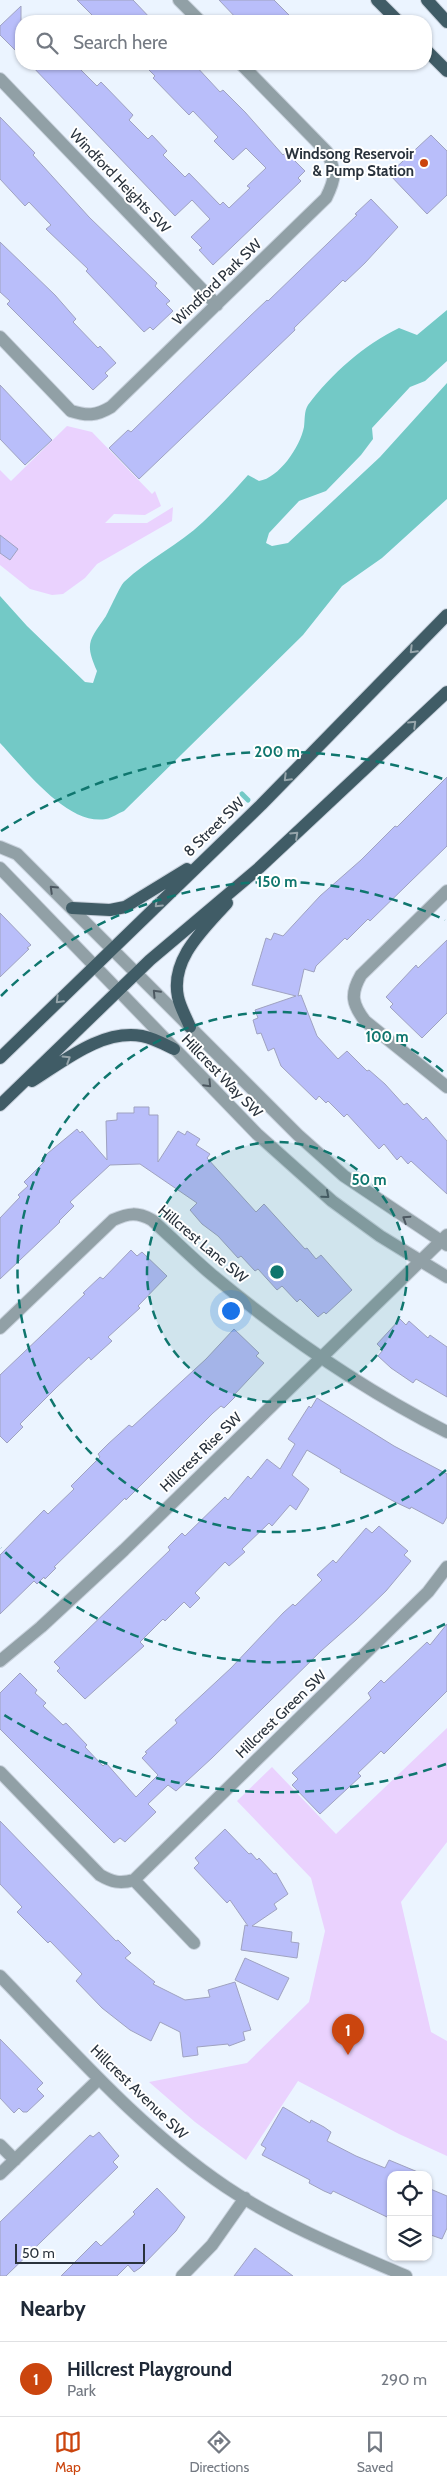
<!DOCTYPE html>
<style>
body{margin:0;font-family:Cabin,sans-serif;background:#f2f2f3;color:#1f2937}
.controls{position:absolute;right:15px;bottom:15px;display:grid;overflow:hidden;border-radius:10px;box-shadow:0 1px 4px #0004}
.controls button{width:45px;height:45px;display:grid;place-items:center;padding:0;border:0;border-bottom:1px solid #e0e1e3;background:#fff;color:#1f2937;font:25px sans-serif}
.scale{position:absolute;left:15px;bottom:12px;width:130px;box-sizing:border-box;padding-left:5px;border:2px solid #29323c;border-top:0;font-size:14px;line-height:18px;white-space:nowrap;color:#29323c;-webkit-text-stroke:4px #fff;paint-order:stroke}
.you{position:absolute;left:230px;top:1310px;width:18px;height:18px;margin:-12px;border:4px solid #fff;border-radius:50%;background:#1a73e8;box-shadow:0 0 0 8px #1a73e833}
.badge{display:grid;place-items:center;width:32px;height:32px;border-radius:50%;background:#cb450e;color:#fff;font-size:16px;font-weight:700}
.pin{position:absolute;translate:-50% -41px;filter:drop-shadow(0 1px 2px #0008)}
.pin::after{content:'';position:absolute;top:26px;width:18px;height:15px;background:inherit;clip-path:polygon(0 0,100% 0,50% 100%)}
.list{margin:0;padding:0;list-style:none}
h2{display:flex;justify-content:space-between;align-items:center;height:65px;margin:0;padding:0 20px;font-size:21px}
h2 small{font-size:16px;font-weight:400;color:#747a83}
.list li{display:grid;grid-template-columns:32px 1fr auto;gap:15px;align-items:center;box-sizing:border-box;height:75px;padding:0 20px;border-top:1px solid #e0e1e3}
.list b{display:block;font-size:19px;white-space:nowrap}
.list p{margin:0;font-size:16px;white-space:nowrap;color:#747a83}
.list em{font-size:16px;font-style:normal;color:#747a83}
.icon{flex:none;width:28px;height:28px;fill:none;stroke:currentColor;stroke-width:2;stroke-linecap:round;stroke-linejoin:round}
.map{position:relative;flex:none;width:447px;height:2276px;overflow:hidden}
.search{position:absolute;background:#fff;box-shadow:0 1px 4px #0004;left:15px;right:15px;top:15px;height:55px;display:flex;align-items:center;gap:12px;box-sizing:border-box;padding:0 18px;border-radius:20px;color:#747a83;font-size:19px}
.sheet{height:140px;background:#fff}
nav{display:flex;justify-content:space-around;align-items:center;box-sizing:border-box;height:70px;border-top:1px solid #e0e1e3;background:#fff;font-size:14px;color:#747a83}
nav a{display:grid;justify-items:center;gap:2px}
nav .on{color:#cb450e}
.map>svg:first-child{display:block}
.green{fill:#ead2fe}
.water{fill:#73c9c6}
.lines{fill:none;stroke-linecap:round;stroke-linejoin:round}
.stream{stroke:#73c9c6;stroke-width:5}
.building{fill:#b9befa;stroke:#9fa2c0}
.minor-casing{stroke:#c8d1dc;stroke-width:14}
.major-casing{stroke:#c8d1dc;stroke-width:14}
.minor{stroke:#91a0a6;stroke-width:12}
.major{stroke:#405c66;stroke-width:12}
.oneway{stroke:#96a5ab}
.oneway2{stroke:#4d5861}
.ring{fill:none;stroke:#0f766e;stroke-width:2.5;stroke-dasharray:9 6}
.poi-dot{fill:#cb450e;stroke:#fff;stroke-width:2}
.labels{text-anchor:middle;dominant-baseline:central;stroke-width:4;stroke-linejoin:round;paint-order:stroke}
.poi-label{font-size:15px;font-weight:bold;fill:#29323c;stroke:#fff;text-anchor:end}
.street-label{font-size:15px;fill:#29323c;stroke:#fff}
.centre{fill:#0f766e;stroke:#fff;stroke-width:2.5}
.ring-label{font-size:15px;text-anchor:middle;font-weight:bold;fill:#0f766e;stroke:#fff;stroke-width:4;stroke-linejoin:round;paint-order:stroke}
</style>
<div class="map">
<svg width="447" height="2276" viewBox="0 0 447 2276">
<rect width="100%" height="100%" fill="#ebf4ff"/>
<path class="green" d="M67,426L92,432L152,494L155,491L161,506L145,515L114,514L105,523H147L173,507L172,521L97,564L85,578L63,594L52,595L30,589L0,565V470L11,481Z
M447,1728V1842L401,1902L431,2032L447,2041V2156L399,2134L298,2081L246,2160L195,2122L149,2082L247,2063L309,2002L325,1931L311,1878L237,1801L272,1767L336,1834Z"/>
<path class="water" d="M447,310V361L425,381L410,387L372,428L373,439L361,455L326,491L299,501L269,533L266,543L272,546L288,543L380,457L447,383V499L382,558L342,586L303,635L124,811C118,813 112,818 106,819C67,826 24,768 0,743V596L27,626L85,682L93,683L97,671C84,642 90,640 106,616C110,609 120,586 124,582C148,559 179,545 203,522C219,507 234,491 248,475L259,481C279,478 300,447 304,427C305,420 304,411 308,405C331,374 365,344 399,328L417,335Z"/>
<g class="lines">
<path class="stream" d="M242,794L248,800"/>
</g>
<path class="building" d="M77,0H133L153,21H98Z
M219,0H274L295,21H239Z
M21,6V56L0,35V26Z
M30,64H75L97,86L101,82L133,115L129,120L148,139L152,135L167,151L163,155L185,177L189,173L220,205L223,202L229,208L250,188L247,186L266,168L246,148L233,160L214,141L218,137L193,111L189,115L153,78L155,76L143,64H194L220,92L223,90L245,112L283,155L286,152L305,171L298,178L301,181L213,265L199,250L202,248L191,237L210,219L192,200L175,216Z
M0,117L35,153L33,155L89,217L157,283L155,286L170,301L166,304L173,311L153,330L150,327L144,332L86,271L88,269L46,229L51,225L29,202L25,206L0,179Z
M431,135L447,151V195L427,214L389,174Z
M371,199L398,227L365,263L345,282L343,280L294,328L295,330L139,479L109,448L128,430L131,432L248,318L267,300L268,301L357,215L355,214Z
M0,242L55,295L76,319L73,322L98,348L100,346L116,363L105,373L108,376L93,390L7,304L10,301L0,292Z
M0,385L52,440L25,465L0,439Z
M0,535L18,549L10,560L0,553Z
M447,777V846L370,921L368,919L347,940L345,938L316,966L314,972L304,969L298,996L301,995L317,1036L338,1059L347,1051L367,1071L369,1070L385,1084L404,1105L407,1103L423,1120L426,1117L447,1141V1194L411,1161L408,1164L401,1156L397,1160L384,1144L379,1149L347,1114L344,1117L328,1101L326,1103L319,1096L316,1100L281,1066L274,1048L268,1051L261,1033L257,1034L253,1020L258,1018L255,1010L296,996L252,985L266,938L271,940L274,933L283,936L320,896L361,860L395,826L397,827Z
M0,913L31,945L27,948L29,949L0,977Z
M447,940V1013L422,1038L390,1007L393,1004L386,997L416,965L418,968Z
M134,1107H149V1115H158V1162L178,1131L185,1135L187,1131L200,1139L196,1145L210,1154L207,1158L256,1212L264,1204L305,1249L307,1248L316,1259L321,1255L352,1290L326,1314L324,1312L318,1317L300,1299L297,1302L282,1286L277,1290L258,1269L255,1271L241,1256L238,1258L218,1236L202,1224L190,1210L197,1203L140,1164L110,1165L70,1202L74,1206L59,1221L60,1222L0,1279V1218L20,1197L18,1195L28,1186L24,1182L45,1161L42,1158L77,1129L80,1133L82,1131L107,1160L106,1121L117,1120V1113H134Z
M131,1250L137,1256L142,1252L167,1276L138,1306L140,1308L108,1337L112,1341L91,1360L89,1357L57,1387L20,1424L23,1427L7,1443L0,1436V1375L85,1294L83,1293L100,1277L103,1279Z
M400,1319L406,1325L409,1321L428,1338L430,1335L447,1347V1397L416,1379L413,1383L391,1368L378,1356L383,1350L377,1344Z
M234,1329L259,1353L256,1356L264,1363L234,1395L235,1397L224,1408L221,1406L213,1413L126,1500L125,1498L54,1567L56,1568L45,1579L44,1577L37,1584L34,1581L0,1614V1555L44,1510L48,1514L74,1489L71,1486L100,1457L98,1454L108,1444L129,1425L132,1427L206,1359Z
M317,1398L394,1446L447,1474V1517L443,1524L411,1507L410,1509L395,1502L340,1472L341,1470L307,1450L292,1475L309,1489L296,1510L290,1505L272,1526L269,1523L242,1549L245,1552L229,1566L225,1562L195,1593L200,1598L190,1608L184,1602L165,1621L163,1619L140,1642L144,1646L85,1699L57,1671L60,1668L54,1662L170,1550L168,1547L182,1533L185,1536L225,1497L228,1500L248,1476L251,1479L267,1459L280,1469L295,1444L288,1439L309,1406L311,1408Z
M379,1526L408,1551L404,1555L411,1561L386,1591L356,1620L321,1651L212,1758L176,1791L168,1785L148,1804L156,1812L125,1842L120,1838L114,1843L0,1729V1693L20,1673L37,1690L35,1693L46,1703L43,1706L63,1725L66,1723L87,1745L85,1747L103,1766L106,1763L136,1797L158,1775L142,1758L147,1753L145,1752L177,1723L175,1720L231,1668L283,1613L293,1604L295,1606L322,1580L317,1575L333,1560L336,1563L366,1528L372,1533Z
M447,1624V1691L384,1754L381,1751L358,1773L361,1776L320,1814L292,1785L298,1779L292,1773L371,1698L368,1693L381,1680L384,1683L427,1642L430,1645Z
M0,1821L116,1941L118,1940L131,1953L125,1958L155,1982L153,1984L185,2000L210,1997L208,1990L235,1982L251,2030L243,2032L245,2040L229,2046L228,2044L197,2047L198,2055L183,2057L180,2032L160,2022L151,2041L130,2030L102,2008L76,1981L82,1974L50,1941L48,1943L17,1912L22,1907L0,1884Z
M225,1829L249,1854L251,1853L257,1860L259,1858L274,1874L276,1873L288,1894L274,1904L277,1909L252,1926L292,1932L291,1942L299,1943L297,1958L241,1950L245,1925L248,1926L230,1900L227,1903L194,1868L199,1863L195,1858Z
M245,1958L289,1978L278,2000L235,1980Z
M0,2039L43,2083L37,2089L44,2096L27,2112H23L19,2108L14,2113L0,2098Z
M283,2107L310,2123L311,2120L324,2127L331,2132L327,2141L356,2156L385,2168L389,2160L425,2175H391V2210L387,2217L333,2191L331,2194L324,2191L309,2183L310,2180L262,2155L266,2148L261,2145Z
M99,2132L119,2156L113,2162L118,2167L6,2276H0V2222L90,2135L93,2137Z
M157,2188L185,2217L176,2231L140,2268L134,2272L128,2265L117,2276H61L96,2241L101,2246L135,2214L133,2212Z
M428,2188L447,2196V2228L442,2239L428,2234Z
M255,2248L293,2276H234Z"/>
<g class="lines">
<g class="minor-casing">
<path id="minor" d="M179,0L200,21
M0,79L217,305
M0,337L71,411C87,416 96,416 111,407L326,198C336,178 336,172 327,152L241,64
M0,847L17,854L298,1135L344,1176L447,1245
M0,868L257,1134L332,1201L380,1236L447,1277
M447,891L361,975C350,994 352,1004 365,1021L447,1087
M0,1328L113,1220C129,1213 137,1212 152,1220C172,1238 191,1257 211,1274C284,1335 362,1389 447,1432
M0,1661L41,1627L124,1550L447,1235
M0,1772L100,1875C112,1882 120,1884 134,1880L428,1592L447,1567
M134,1880L194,1943
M0,1976C72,2050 140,2129 226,2187C281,2224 345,2250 406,2276
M0,2145L15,2160
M0,2174L99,2079
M182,2276L212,2245L245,2198"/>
</g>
<g class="major-casing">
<path id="major" d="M377,0L398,21
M427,0L447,22
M426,50L447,71
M72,908L110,910L125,907L187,869
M190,1027C186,1017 180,1007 178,997C170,959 204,929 227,903
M0,1058L261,805L447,615
M32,1081C64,1061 102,1029 142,1036C153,1038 164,1044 174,1049
M0,1105L150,960L259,868L447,692"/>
</g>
<use href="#minor" class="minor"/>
<use href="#major" class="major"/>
</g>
<defs><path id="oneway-chevron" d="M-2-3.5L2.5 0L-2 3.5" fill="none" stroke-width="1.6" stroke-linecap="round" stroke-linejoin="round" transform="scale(1.25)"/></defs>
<g class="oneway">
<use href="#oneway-chevron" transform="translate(413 650) rotate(135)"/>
<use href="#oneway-chevron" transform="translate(413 724) rotate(-44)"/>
<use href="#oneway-chevron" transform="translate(287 778) rotate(135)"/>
<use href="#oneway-chevron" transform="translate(295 835) rotate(-43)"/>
<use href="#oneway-chevron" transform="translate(158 904) rotate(136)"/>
<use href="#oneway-chevron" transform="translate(59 1000) rotate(135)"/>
<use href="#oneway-chevron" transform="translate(67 1059) rotate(-32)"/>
</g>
<g class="oneway2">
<use href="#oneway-chevron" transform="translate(53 889) rotate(-136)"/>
<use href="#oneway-chevron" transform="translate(156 993) rotate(-134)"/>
<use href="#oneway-chevron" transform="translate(208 1084) rotate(46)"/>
<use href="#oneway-chevron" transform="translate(326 1195) rotate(41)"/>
<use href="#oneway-chevron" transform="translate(406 1219) rotate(-147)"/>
</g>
<circle cx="277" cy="1272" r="130" fill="#0f766e" fill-opacity=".12"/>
<g class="ring">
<circle cx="277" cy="1272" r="130"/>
<path d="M446 1470A260 260 0 1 1 446 1074"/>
<path d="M445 1624A390 390 0 0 1 1 1548M1 996A390 390 0 0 1 445 920"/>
<path d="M446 1764A520 520 0 0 1 1 1713M1 831A520 520 0 0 1 446 780"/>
</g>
<circle class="poi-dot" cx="424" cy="163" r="5"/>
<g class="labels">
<g class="poi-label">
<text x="414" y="154">Windsong Reservoir<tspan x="414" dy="17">&amp; Pump Station</tspan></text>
</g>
<g class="street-label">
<text transform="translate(120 181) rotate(46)">Windford Heights SW</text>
<text transform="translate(217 282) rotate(-44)">Windford Park SW</text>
<text transform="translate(214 827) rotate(-44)">8 Street SW</text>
<text transform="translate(222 1076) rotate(46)">Hillcrest Way SW</text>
<text transform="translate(203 1244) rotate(40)">Hillcrest Lane SW</text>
<text transform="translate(201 1452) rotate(-44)">Hillcrest Rise SW</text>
<text transform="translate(281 1714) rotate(-44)">Hillcrest Green SW</text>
<text transform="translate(139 2092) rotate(44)">Hillcrest Avenue SW</text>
</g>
</g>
<circle cx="277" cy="1272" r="8" class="centre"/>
<g class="ring-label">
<text x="277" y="757">200 m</text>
<text x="277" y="887">150 m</text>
<text x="387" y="1042">100 m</text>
<text x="369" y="1185">50 m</text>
</g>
</svg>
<div class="controls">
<button><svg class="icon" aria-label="locate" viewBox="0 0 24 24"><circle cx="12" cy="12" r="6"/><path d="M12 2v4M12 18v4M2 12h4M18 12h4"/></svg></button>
<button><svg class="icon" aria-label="layers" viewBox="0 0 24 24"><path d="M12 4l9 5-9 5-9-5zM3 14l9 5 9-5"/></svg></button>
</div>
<div class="scale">50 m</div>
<div class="you"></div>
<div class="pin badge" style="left:348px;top:2055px">1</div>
<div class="search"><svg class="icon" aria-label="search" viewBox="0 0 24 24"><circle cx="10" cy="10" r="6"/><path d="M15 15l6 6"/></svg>Search here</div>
</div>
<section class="sheet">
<h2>Nearby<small></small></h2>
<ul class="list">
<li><span class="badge">1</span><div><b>Hillcrest Playground</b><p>Park</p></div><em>290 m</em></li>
</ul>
</section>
<nav>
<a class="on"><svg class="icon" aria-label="map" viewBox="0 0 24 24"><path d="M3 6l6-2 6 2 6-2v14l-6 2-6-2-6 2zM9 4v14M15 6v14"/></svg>Map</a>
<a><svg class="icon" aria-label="directions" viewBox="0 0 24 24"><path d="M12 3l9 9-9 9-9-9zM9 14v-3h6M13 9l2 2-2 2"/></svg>Directions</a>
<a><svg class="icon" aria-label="saved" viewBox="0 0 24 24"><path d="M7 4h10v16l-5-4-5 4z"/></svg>Saved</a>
</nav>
